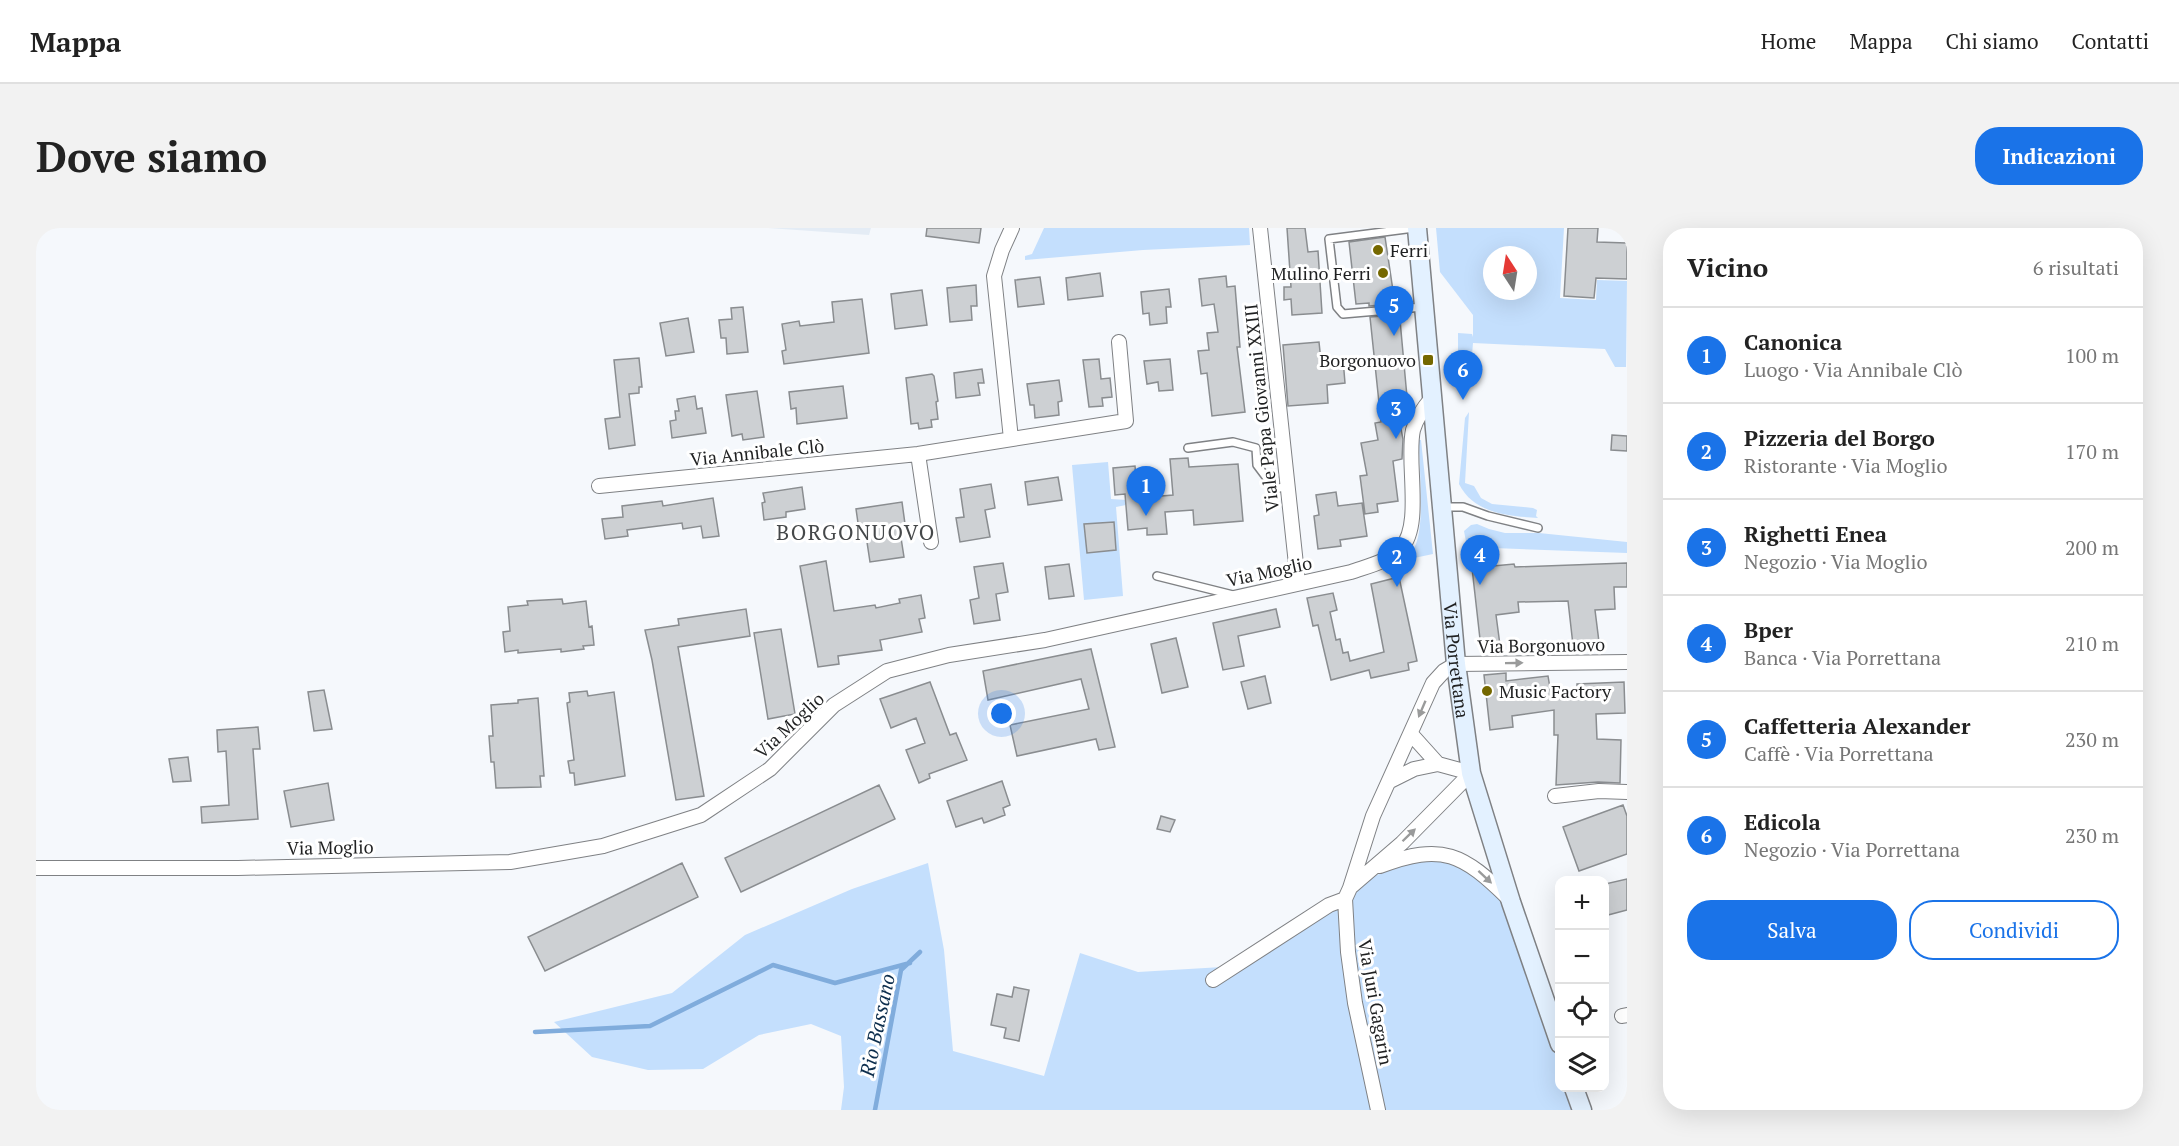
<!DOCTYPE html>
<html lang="it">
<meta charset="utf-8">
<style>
body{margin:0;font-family:"PT Serif",serif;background:#f2f2f2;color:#222}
.controls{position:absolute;right:18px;bottom:18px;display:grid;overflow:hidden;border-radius:12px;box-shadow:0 6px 24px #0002}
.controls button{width:54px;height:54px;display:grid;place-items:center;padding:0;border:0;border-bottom:2px solid #e0e0e0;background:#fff;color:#222;font:30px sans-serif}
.compass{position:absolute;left:1447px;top:18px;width:54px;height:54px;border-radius:50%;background:#fff;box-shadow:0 6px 24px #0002;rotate:348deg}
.you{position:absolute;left:966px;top:486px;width:21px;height:21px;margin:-15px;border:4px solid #fff;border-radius:50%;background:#1a73e8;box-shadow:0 0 0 9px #1a73e833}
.badge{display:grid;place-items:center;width:39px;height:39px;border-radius:50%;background:#1a73e8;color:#fff;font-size:20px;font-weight:700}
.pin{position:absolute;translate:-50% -50px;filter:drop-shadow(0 2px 3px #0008)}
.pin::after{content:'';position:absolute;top:32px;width:21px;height:18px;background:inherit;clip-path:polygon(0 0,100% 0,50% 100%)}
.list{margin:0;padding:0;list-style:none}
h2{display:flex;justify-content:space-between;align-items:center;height:78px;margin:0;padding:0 24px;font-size:26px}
h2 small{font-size:20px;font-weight:400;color:#767676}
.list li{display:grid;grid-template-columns:39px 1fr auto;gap:18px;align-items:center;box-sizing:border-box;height:96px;padding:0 24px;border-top:2px solid #e0e0e0}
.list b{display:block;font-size:22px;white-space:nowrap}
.list p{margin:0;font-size:20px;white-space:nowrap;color:#767676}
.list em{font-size:20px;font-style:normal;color:#767676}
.actions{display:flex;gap:12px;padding:18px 24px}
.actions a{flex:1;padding:14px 0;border:2px solid #1a73e8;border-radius:24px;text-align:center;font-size:21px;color:#1a73e8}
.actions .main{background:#1a73e8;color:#fff}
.icon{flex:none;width:33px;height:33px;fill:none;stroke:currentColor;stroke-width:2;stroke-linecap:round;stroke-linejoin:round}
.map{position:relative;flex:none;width:1591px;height:882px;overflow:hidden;border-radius:24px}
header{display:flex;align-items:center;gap:36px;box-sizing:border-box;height:84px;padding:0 30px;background:#fff;border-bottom:2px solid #e0e0e0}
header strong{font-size:28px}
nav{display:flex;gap:33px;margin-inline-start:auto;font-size:21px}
.intro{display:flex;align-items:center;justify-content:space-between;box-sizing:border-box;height:144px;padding:0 36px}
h1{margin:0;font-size:42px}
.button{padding:15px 27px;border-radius:24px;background:#1a73e8;color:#fff;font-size:21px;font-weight:700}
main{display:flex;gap:36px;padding:0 36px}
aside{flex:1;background:#fff;border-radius:24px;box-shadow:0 6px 24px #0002}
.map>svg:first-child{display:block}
.built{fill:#e4ecf5}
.green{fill:#c4dffd;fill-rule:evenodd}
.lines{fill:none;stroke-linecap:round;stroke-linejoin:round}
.stream{stroke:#80acdc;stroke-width:4.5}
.building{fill:#cdd0d3;stroke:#8a8d90;stroke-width:1.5}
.lane-casing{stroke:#7f8184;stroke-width:10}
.street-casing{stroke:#7f8184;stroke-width:16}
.secondary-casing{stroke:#7f8184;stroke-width:21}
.lane{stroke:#fff;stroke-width:7}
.street{stroke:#fff;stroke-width:14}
.secondary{stroke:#e3f1ff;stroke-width:18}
.oneway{fill:#9a9b9b}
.poi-dot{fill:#756800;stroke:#fff;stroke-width:2}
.labels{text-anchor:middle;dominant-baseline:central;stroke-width:6;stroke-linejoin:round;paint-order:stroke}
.poi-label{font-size:18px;fill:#1f2021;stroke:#fff;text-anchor:start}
.street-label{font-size:18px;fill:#1f2021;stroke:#fff}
.water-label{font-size:20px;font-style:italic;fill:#0d2e4d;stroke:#fff}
.quarter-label{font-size:21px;letter-spacing:1.5px;fill:#45484a;stroke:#fff}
</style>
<header>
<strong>Mappa</strong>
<nav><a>Home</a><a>Mappa</a><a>Chi siamo</a><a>Contatti</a></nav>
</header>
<div class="intro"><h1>Dove siamo</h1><a class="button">Indicazioni</a></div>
<main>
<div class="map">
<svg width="1591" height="882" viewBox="0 0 1591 882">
<rect width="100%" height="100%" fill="#f5f8fc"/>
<path class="built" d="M732,0H835L833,7Z"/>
<path class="green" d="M1008,0H1213L1214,17L1107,22L989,32V28L996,26Z
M1400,0H1528L1524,70L1560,72L1561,52L1591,53L1590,139H1579L1569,121L1437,115L1434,150L1422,130V105L1436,106L1437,109V87L1404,44ZM1456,27H1492V63H1456Z
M1433,184L1429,255L1438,258L1445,270L1456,276L1497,280L1501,282L1500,288L1502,290C1473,288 1438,286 1423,256L1429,190Z
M1383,212H1385L1397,326L1364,333C1371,329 1377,324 1380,316C1389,291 1383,241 1383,212Z
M1072,234L1075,271L1091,272L1090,277L1080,279L1087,368L1048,372L1036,237Z
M1441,296L1453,301L1469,305H1503L1591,314V325L1431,319L1428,303L1435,297Z
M1389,630L1422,634L1468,661L1523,817L1524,860H1539L1547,882H805L808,859L805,808L775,796L723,807L667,841L612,842L556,829L518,794L636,765L709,707L816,661L892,635L908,722L917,823L1008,848L1044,725L1102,744L1186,739L1332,650Z"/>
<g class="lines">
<path class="stream" d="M499,804L614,798L737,737L799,755L874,735
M839,882L865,742L884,724"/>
</g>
<path class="building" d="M891,0H945L943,15L890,8Z
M1251,0H1269L1272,24L1282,23L1286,85L1256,87L1255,71L1248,72V59H1255Z
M1532,0H1562L1561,14L1591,15V51L1560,50L1558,70L1528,68Z
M1349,9L1359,76L1333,78V75L1320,76L1313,14Z
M1064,45L1067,68L1032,72L1030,50Z
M1190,48L1191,59L1199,58L1204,119H1201L1209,184L1176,188L1171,145L1165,146L1162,123L1173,122L1171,105L1182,104L1178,76L1166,78L1163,51Z
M1004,49L1008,76L982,79L979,52Z
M940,57L941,78H935L936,92L914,94L911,60Z
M1133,61L1135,79H1130L1131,95L1114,97L1113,85L1107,86L1105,64Z
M886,62L891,97L859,101L855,66Z
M826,71L833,125L748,136L746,123L750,122L746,96L763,93L764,98L798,94L796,74Z
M707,79L712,124L691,126L690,110H685L683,92L696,91L695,80Z
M1360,87V93L1364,92L1372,180L1361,181L1367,211L1366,231L1357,233L1362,273L1341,276L1342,284L1329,286L1324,248L1331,247L1325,215L1342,212L1339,195L1345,194L1334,89Z
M652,90L658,124L630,128L624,95Z
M1283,114L1285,133L1307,131L1309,155L1291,157L1292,175L1252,178L1247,117Z
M603,130L606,159H603V165L593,166L599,217L573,221L569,191L584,189L578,132Z
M1063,131L1065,151L1074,150L1076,169L1066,170L1067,178L1053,179L1047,132Z
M1134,131L1137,162L1123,163L1122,154L1111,156L1108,133Z
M946,141L948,155H942L944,167L920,170L918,145Z
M896,146L898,148L902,173L900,174L902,191L895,192L896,199L883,201L882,195L875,196L870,150Z
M1023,152L1026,173L1022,174L1023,187L999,190L998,177H994L991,156Z
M807,158L811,190L761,196L760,180L755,181L753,164Z
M721,163L728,209L707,212L706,206L696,208L690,167Z
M659,168L661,181L666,180L670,205L636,210L634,193L640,192L639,183H643L641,171Z
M1576,207L1591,208V223L1575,222Z
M1152,230L1153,239L1202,236L1207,293L1158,297L1157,282L1129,284L1131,306L1111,307V300L1092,302L1089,266L1079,267L1077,240L1099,238L1102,270L1137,267L1134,231Z
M1022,249L1026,272L992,277L989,254Z
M955,256L959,280L949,282L954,309L924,314L920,290L928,289L924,261Z
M766,259L769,281L750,284V289L728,292L726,275L729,274L727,265Z
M1300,264L1302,278L1326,275L1331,308L1304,312L1305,318L1282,321L1278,288L1283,287L1280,267Z
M677,270L683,308L667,310L665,298L647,301L646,295L591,302L592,308L569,311L566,291L587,289L586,278L626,273L627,278Z
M866,274L869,296L863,297L868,329L834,334L829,301L823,302L820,281Z
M1078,294L1080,322L1051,325L1048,296Z
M790,333L798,383L839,377L840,380L864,375L863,371L885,367L889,390L883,391L886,404L844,412L846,422L802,428L803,436L782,439L764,338Z
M967,335L972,364L960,366L964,392L938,396L934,372L943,370L938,339Z
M1591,335V359H1578L1579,381L1559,382L1563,414L1537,417L1532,373L1482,374L1483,384L1460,387L1464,417L1445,420L1436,340L1478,336L1479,339Z
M1033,336L1038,368L1013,371L1009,339Z
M1363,349L1381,433L1372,435L1373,442L1335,450L1333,442L1295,452L1282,397L1277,398L1271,370L1297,365L1301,382L1294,384L1300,412L1304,411L1307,425L1312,424L1314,433L1348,424L1335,356Z
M526,371L527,376L550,373L553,399L556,398L558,417L547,418L548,421L525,424V421L482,425V422L469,424L467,404L474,403L472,379L492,377L491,373Z
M710,381L714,408L642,419L668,568L640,572L616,432L609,402L643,397L642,391Z
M1240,381L1244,399L1202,408L1208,438L1187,442L1177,395Z
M745,401L759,486L732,491L718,405Z
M1140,410L1152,459L1126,465L1115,416Z
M1055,421L1079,519L1063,522L1060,511L981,528L974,497L1053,481L1045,451L952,472L947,443Z
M1470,445V453L1512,448L1515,466L1541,465V456L1588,454L1589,485L1560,486L1561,511L1585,512L1584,555L1562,554L1520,557L1522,507H1518V482L1476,488L1477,499L1454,502L1448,447Z
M1229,448L1235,475L1212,481L1205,454Z
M894,454L914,507L920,505L931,532L893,546L894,550L883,555L870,522L889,515L880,490L855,500L844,471Z
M288,462L296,501L278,503L272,464Z
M551,463L552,468L578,464L589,548L539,557L538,545H534L532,533L538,532L531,475L534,474L533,465Z
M502,470L508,548H504L505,559L460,560L458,534H455L453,508H457L455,477L482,475V472Z
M222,499L224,521H217L222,591L166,595L165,579L193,577L190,523L182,524L181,502Z
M152,529L155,553L137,554L133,531Z
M966,553L974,577L967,580L969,587L948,595L946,590L920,599L911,573Z
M292,555L298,592L255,599L248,563Z
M843,557L859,591L705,664L689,630Z
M1587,577L1591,588V626L1543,643L1527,599Z
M1125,588L1139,592L1134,604L1121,601Z
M646,635L662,669L509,743L492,709Z
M1591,651V682L1572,687L1569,673V656Z
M978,759L993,762L983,813L968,810L970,800L955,797L961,766L976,769Z"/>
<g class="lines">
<g class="lane-casing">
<path id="lane" d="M1378,0L1293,11L1301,79L1307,86L1387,79
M1152,220L1197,214L1220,220L1221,237L1239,261L1251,258
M1408,279H1427L1452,288L1502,300
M1121,348L1197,367"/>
</g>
<g class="street-casing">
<path id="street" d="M1224,0L1262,355
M975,211L958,48L966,22L976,0
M882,226L895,314
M563,258L882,226L1090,193L1083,114
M1375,506L1402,536
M1519,568L1563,563L1591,564
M1344,638C1407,614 1427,626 1473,671
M0,640H202L474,634L567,618L665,587L734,541L798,477L851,443L913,427L1009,412L1315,344C1332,338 1352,334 1365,320C1387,298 1370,232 1377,202C1381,189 1387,180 1396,170
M1316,658L1366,615L1435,545L1402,536L1378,541L1354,553
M1177,752L1293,677L1309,671
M1586,788L1591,787
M1342,882L1319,775L1312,724L1309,671L1314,660L1337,588L1397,455L1408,443L1420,436L1591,434"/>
</g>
<g class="secondary-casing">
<g id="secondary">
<path id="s1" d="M1381,0L1420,436L1435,545L1475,674L1524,816"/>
<path d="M1538,860L1546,882"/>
</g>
</g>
<use href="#lane" class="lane"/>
<use href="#street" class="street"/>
<use href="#secondary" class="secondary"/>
</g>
<defs><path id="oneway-solid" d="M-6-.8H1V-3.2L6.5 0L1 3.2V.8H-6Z" transform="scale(1.5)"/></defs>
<g class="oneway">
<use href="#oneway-solid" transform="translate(1478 435) rotate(-1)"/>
<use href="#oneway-solid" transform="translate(1386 481) rotate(113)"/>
<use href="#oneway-solid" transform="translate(1373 607) rotate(-44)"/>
<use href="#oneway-solid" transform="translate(1449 649) rotate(43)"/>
</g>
<g class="poi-dot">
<circle cx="1342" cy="22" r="6"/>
<circle cx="1347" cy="45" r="6"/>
<rect x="1386" y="126" width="12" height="12" rx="3"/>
<circle cx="1451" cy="463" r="6"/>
</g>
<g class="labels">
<g class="poi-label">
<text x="1354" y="22">Ferri</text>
<text x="1335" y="45" text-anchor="end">Mulino Ferri</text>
<text x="1380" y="132" text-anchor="end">Borgonuovo</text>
<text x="1463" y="463">Music Factory</text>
</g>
<g class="street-label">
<text transform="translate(1225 180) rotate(-96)">Viale Papa Giovanni XXIII</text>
<text transform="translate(721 224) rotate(-6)">Via Annibale Clò</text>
<text transform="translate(1233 343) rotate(-12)">Via Moglio</text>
<text transform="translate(1505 417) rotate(-1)">Via Borgonuovo</text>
<text stroke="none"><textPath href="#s1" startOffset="434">Via Porrettana</textPath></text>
<text transform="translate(753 497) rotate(-43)">Via Moglio</text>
<text transform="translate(294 619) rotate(-1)">Via Moglio</text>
<text transform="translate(1340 774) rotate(80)">Via Juri Gagarin</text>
</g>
<g class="water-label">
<text transform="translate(841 797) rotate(-78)">Rio Bassano</text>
</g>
<g class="quarter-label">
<text x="820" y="304">BORGONUOVO</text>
</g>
</g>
</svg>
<div class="controls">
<button>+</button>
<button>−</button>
<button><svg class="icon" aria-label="locate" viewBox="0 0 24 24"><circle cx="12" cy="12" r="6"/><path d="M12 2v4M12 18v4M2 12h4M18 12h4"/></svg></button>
<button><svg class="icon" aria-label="layers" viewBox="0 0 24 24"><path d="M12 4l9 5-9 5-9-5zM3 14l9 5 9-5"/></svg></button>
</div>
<svg class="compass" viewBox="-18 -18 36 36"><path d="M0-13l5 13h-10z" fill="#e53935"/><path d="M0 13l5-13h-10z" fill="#767676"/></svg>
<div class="you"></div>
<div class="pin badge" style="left:1110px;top:288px">1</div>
<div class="pin badge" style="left:1361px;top:359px">2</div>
<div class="pin badge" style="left:1360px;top:211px">3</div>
<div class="pin badge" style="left:1444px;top:357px">4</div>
<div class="pin badge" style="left:1358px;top:108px">5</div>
<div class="pin badge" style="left:1427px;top:172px">6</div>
</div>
<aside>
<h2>Vicino<small>6 risultati</small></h2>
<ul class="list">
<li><span class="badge">1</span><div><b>Canonica</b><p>Luogo · Via Annibale Clò</p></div><em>100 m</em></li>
<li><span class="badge">2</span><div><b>Pizzeria del Borgo</b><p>Ristorante · Via Moglio</p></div><em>170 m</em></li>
<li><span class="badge">3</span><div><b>Righetti Enea</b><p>Negozio · Via Moglio</p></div><em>200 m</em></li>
<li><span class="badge">4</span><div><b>Bper</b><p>Banca · Via Porrettana</p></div><em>210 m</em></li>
<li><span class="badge">5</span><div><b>Caffetteria Alexander</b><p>Caffè · Via Porrettana</p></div><em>230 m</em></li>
<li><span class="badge">6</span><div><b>Edicola</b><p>Negozio · Via Porrettana</p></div><em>230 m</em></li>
</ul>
<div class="actions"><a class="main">Salva</a><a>Condividi</a></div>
</aside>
</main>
